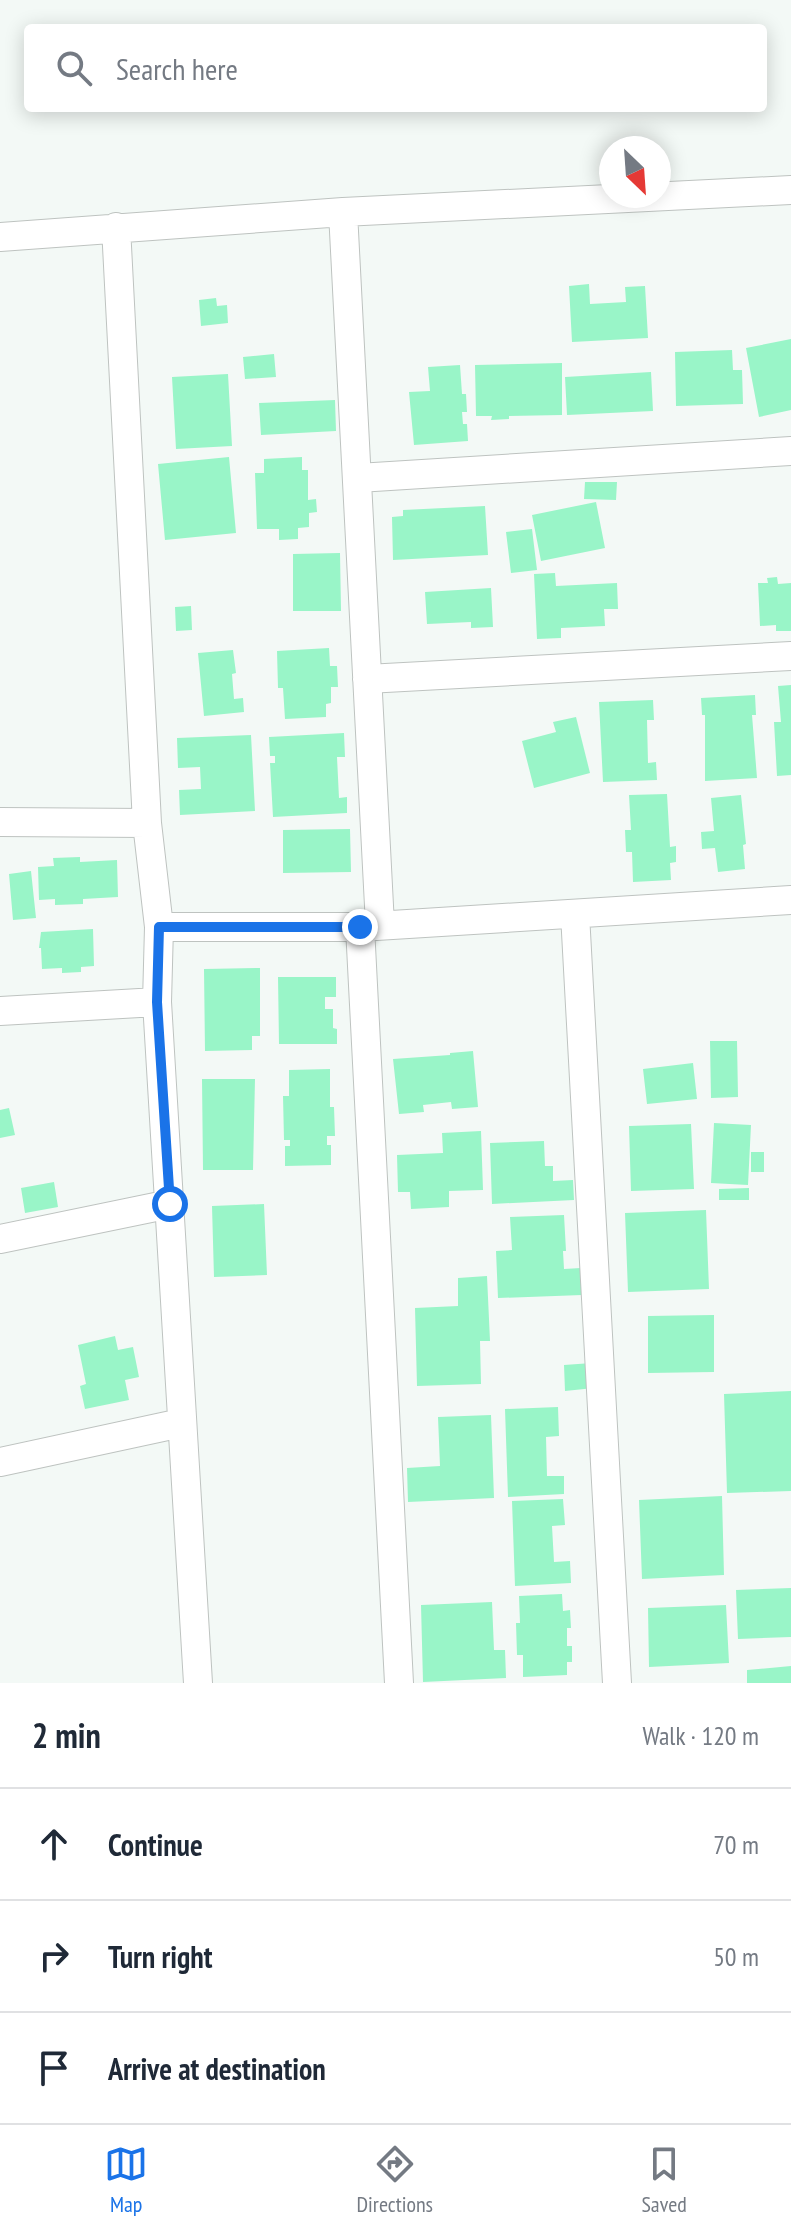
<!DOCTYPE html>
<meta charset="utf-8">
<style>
body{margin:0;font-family:"PT Sans Narrow",sans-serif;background:#f2f2f3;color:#1f2937}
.compass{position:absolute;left:599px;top:136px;width:72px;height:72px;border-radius:50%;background:#fff;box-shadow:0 4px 20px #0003;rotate:155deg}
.stop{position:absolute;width:24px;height:24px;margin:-18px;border:6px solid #1a73e8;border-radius:50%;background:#fff}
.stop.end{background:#1a73e8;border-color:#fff;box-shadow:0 2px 8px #0008}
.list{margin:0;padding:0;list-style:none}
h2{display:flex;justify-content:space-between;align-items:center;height:104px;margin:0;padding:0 32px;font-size:34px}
h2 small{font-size:26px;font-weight:400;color:#747a83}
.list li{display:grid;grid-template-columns:52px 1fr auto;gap:24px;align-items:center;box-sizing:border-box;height:112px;padding:0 32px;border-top:2px solid #e0e1e3}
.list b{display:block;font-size:30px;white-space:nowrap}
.list em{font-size:26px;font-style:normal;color:#747a83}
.icon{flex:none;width:44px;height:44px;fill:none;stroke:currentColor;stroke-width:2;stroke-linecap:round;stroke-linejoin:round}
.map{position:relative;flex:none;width:791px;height:1683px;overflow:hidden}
.search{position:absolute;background:#fff;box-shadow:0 4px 20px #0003;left:24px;right:24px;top:24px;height:88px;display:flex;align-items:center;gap:20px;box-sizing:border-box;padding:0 28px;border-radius:8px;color:#747a83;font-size:30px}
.sheet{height:440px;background:#fff}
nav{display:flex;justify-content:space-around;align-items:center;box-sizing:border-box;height:112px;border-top:2px solid #e0e1e3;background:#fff;font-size:22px;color:#747a83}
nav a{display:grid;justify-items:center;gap:4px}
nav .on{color:#1a73e8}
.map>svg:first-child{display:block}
.building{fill:#99f5c8}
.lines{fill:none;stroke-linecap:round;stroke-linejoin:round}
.minor-casing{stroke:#bec3c0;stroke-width:30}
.minor{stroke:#fff;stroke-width:28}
.route{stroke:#1a73e8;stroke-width:10}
</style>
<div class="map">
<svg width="791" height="1683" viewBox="0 0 791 1683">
<rect width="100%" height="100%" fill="#f3f9f6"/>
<path class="building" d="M589,284L590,304L626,302L625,287L645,286L648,338L572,342L569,286Z
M216,298L217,306L227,305L228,323L201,326L199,300Z
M791,339V410L759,417L746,348Z
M732,350L733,370H742L743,404L676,406L675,352Z
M274,354L276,377L245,379L243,357Z
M562,363V415L509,416V419L491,420L492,416H476L475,365Z
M460,365L462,394H466L467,412H462L463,424H467L468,441L414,445L409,392L430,391L428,367Z
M651,372L653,411L567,415L565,377Z
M228,374L232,446L176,449L172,377Z
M335,400L336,431L261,435L259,403Z
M229,457L236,533L165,540L158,464Z
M302,457V470H308V500L316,499L317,512L309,513V527L298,528V539L279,540V529H257L255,473H264V459Z
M585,482H617L616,500L584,499Z
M596,502L605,548L541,561L532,515Z
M485,506L488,555L393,560L392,517L403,516V510Z
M532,529L537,570L511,573L506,532Z
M340,553L341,611H293V554Z
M555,573L556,586L617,583L618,609H604L605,626L561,628V638L537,639L534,574Z
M777,577L778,584L791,583V631H776V625L760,626L758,583H768L767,578Z
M491,588L493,627L471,628V622L427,624L425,592Z
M191,606L192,630L176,631L175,607Z
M329,648L330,666H337L338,687H331V703L326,704V717L285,719L283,688H278L277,651Z
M233,650L236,673L232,674L234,699L243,698L244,712L204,716L198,653Z
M791,685V775L777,776L774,722H781L778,686Z
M755,695L756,715H752L757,778L705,781V715H702L701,698Z
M653,700L654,720H647L648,763L656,762L657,780L603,782L599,702Z
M576,717L590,773L534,788L522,741L556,732L553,722Z
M344,733L345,757H337L339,798L347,797V813L273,817L270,763H275V756H270L269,737Z
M251,735L255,811L180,815L179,790L201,789L200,767L178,768L177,738Z
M667,794L670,847L676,846V862L670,863L671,880L633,882L632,852H626L625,830H631L629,795Z
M741,795L746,844L743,845L745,869L718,872L715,848L702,849L701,832L714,831L711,798Z
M350,829L351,872L283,873V830Z
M80,857V862L117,860L118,897L83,899V904L55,905V899L39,900L38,867L54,866L53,858Z
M31,871L36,918L13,920L9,874Z
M93,929L94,966L81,967V972L62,973V968L42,969L41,948H39L41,932Z
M260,968V1036H252V1050L205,1051L204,969Z
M278,977H336V997H325V1009H333V1028L337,1029V1044H279Z
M710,1041H737L738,1097L711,1098Z
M473,1051L478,1107L452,1109L451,1102L423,1105L424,1112L399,1114L393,1059L450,1055V1053Z
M693,1063L697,1099L647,1104L643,1069Z
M330,1069V1107H334L335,1136H327V1145H331V1165L285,1166V1146H290V1140H284L283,1096H289V1070Z
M202,1079H255L253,1170H203Z
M9,1108L15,1135L0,1138V1110Z
M714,1123L751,1125L748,1185L711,1183Z
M691,1124L694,1189L631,1191L629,1126Z
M481,1131L483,1190L449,1191V1207L411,1209L410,1192H398L397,1155L443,1153L442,1133Z
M544,1141L545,1166H553V1181L573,1180L574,1200L492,1204L490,1143Z
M751,1152H764V1172H751Z
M54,1182L58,1207L25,1213L21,1188Z
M749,1188V1200H719V1189Z
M264,1204L267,1275L214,1277L212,1206Z
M706,1210L709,1289L628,1292L625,1213Z
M564,1215L566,1251H563L564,1269L581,1268L582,1295L498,1298L496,1251L512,1250L510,1217Z
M487,1276L490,1341H480L481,1384L417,1386L415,1308L458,1306V1278Z
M714,1315V1372L648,1373V1316Z
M115,1336L118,1350L133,1347L139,1377L125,1380L129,1400L85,1409L80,1386L86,1384L78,1345Z
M592,1363L594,1388L565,1391L564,1365Z
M791,1391V1491L727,1493L724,1394Z
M558,1407L559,1436L546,1437L547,1476H564V1494L508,1497L505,1409Z
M491,1415L494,1498L408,1502L407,1468L440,1466L438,1417Z
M722,1496L724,1575L642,1579L639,1500Z
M563,1499L565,1525L552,1526L554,1562L570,1561L571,1583L515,1586L512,1501Z
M791,1588V1637L738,1639L736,1590Z
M562,1594L563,1611L570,1610L571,1628H567V1646H572V1662H567V1675L523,1677V1655H517L516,1623H520L519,1596Z
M492,1602L494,1650H505L506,1678L423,1682L421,1605Z
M726,1605L729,1663L649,1667L648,1608Z
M791,1666V1683H747V1670Z"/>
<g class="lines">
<g class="minor-casing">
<path id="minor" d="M343,212L380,925
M116,227L147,823L159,927L157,1002L198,1683
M0,237L343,212L791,190
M358,478L791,451
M367,679L791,656
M0,822L147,823
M575,914L617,1683
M159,927H360L791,900
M360,927L399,1683
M0,1011L157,1002
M0,1239L170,1204
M0,1462L181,1423"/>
</g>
<use href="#minor" class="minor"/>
</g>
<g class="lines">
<path class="route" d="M170,1204L157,1002L159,927H360"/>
</g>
</svg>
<svg class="compass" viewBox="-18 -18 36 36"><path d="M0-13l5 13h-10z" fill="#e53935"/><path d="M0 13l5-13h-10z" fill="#747a83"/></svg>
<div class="stop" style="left:170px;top:1204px"></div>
<div class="stop end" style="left:360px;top:927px"></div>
<div class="search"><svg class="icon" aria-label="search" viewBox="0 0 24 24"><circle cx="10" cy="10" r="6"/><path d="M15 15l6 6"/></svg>Search here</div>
</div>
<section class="sheet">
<h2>2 min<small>Walk · 120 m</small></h2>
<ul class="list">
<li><svg class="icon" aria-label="ahead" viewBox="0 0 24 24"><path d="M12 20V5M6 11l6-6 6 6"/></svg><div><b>Continue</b></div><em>70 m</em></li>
<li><svg class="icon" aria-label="right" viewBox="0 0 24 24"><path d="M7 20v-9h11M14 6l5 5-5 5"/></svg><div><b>Turn right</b></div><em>50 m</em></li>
<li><svg class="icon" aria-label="arrive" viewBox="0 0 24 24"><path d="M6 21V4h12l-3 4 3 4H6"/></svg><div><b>Arrive at destination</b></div></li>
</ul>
</section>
<nav>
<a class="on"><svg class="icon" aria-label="map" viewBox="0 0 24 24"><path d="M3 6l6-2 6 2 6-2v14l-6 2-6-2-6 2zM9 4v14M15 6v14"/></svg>Map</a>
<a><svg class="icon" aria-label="directions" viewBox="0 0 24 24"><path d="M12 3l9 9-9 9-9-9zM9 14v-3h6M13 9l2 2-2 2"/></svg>Directions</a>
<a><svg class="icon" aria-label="saved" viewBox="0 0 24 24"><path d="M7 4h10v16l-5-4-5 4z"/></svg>Saved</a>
</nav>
